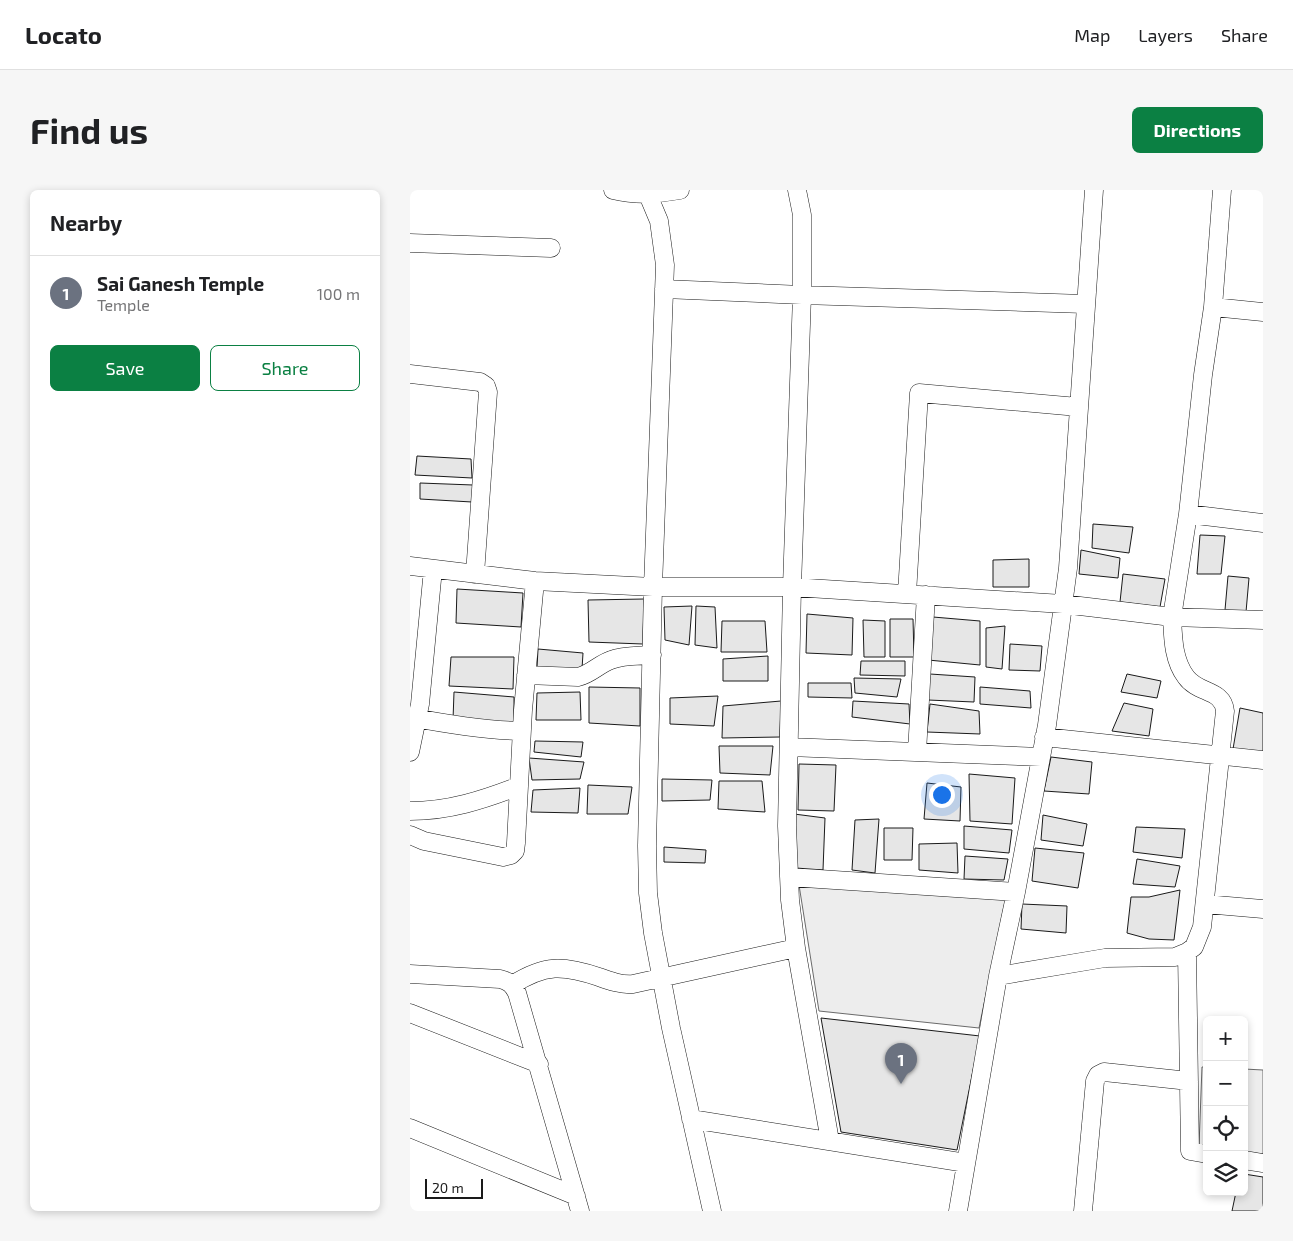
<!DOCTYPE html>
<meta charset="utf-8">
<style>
body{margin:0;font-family:"Exo 2",sans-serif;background:#f6f6f6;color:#202124}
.controls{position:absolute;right:15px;bottom:15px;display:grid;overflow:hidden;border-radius:8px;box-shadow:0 2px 8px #0003}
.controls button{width:45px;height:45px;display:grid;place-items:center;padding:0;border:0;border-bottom:1px solid #e0e0e0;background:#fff;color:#202124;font:25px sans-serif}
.scale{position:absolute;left:15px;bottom:12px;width:58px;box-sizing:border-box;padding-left:5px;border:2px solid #1a1a1a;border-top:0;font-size:14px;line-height:18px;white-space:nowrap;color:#1a1a1a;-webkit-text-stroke:4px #fff;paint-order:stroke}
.you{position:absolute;left:531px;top:604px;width:18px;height:18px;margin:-12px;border:4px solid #fff;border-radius:50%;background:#1a73e8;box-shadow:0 0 0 8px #1a73e833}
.badge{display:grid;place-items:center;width:32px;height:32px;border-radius:50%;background:#0b8043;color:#fff;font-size:16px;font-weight:700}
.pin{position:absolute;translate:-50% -41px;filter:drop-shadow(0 1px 2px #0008)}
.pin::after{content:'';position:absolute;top:26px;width:18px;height:15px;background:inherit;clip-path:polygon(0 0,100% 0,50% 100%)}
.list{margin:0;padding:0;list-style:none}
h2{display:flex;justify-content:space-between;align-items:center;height:65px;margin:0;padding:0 20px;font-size:21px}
h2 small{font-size:16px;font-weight:400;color:#757577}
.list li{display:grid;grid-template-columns:32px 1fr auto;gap:15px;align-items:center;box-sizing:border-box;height:75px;padding:0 20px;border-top:1px solid #e0e0e0}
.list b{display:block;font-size:19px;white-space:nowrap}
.list p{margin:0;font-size:16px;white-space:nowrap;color:#757577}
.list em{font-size:16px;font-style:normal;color:#757577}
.actions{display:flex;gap:10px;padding:15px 20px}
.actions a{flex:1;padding:11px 0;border:1px solid #0b8043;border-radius:8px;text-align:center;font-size:18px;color:#0b8043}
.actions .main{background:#0b8043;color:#fff}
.icon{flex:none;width:28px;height:28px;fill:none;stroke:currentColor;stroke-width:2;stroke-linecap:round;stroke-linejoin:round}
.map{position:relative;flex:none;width:853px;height:1021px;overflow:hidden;border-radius:8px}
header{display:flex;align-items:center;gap:30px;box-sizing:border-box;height:70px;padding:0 25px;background:#fff;border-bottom:1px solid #e0e0e0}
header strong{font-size:24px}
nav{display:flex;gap:28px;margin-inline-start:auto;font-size:18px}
.intro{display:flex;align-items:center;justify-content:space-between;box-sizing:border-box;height:120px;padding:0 30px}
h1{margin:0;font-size:35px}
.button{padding:12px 22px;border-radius:8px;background:#0b8043;color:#fff;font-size:18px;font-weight:700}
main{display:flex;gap:30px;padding:0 30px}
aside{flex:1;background:#fff;border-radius:8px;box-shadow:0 2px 8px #0003}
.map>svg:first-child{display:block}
.built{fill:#ededed;stroke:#6a6a6a}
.building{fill:#e6e6e6;stroke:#1a1a1a}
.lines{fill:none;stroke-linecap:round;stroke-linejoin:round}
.street-casing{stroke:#1a1a1a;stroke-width:19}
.street{stroke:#fff;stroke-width:18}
</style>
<header>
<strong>Locato</strong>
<nav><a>Map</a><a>Layers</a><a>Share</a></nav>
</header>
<div class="intro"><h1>Find us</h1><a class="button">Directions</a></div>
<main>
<aside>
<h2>Nearby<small></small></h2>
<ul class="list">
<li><span class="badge" style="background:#6b7280">1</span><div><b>Sai Ganesh Temple</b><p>Temple</p></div><em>100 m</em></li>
</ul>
<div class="actions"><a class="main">Save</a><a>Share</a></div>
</aside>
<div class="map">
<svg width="853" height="1021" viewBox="0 0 853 1021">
<rect width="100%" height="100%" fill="#fff"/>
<path class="built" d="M389,695L596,707L569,838L409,821Z
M792,877H797V957L789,956Z
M834,879L853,880V964L834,962Z"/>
<path class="building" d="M7,266L61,269L62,288L5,285Z
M10,293L63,295L62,312L10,309Z
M683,334L723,337L719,363L682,358Z
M790,345L815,346L811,384H787Z
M671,360L710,368L708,388L669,384Z
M619,369V397H583V370Z
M713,384L755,389L750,417L710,412Z
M818,386L839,388L836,422L815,420Z
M47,399L113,403L111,437L46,433Z
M234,409L233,454L179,452L178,410Z
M282,416L279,455L255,450L254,417Z
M286,416L305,417L307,458L285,455Z
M397,424L443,428L442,465L396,463Z
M523,427L570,431V475L518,470Z
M480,429H503L504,467H480Z
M453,430L475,431V467H454Z
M312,431H355L357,462H311Z
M595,436L592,479L576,477V438Z
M600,454L632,456L630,481L599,480Z
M128,459L173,463L172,479L127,478Z
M358,466V491H313V469Z
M41,467H104L103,499L39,496Z
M451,471H495V486L450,485Z
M520,484L565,487L564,512L518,510Z
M717,484L751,491L747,508L711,502Z
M444,488L491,489L487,507L445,503Z
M398,493H441L442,508L398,507Z
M179,497L230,498V536L179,533Z
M570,497L620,501L621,518L570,514Z
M44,502L104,507V535L43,530Z
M170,502L171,530H126L127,503Z
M308,506L304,536L260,534V508Z
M371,511L370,547L312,548L313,516Z
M443,511L499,514L500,534L442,527Z
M714,513L743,519L739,546L702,541Z
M520,514L569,521L570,544L517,542Z
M830,518L853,523V562L823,559Z
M125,551L173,552L171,567L124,562Z
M309,556H363L360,585L310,583Z
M641,567L682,572L679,604L634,601Z
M119,568L174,572L170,589L122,590Z
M389,574L426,575L424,621L388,620Z
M559,584L605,588L602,634L560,631Z
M252,589L302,590L300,610L252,611Z
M309,591H352L355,622L308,619Z
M517,593L551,597L550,631L514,629Z
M178,595L222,597L218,624H177Z
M170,598L168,623L121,622L123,600Z
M384,624L415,628L413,680L386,678Z
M633,625L677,634L673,656L631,650Z
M469,629L465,683L442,680L445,630Z
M554,636L602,640L599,663L554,659Z
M726,637L775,639L772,668L723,662Z
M474,638H503L502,670H474Z
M547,653L548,683L509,680V654Z
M254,657L296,660L295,673L254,672Z
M625,658L674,663L668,698L622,691Z
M555,666L598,669L594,690L554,689Z
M727,669L770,676L765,697L723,694Z
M770,700L764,750L739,749L717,743L721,707H739Z
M612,714L657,716L656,743L611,739Z
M411,828L570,846L547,960L431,942Z
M834,984L853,987V1021H822L826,1002H834Z"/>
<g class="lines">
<g class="street-casing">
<path id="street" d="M203,0C228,6 246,4 270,0
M236,0L249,31L255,75L243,397L237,656L238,703L243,743L261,838L302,1021
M387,0L392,25V105L382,397L377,636L380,710L386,758L420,951
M0,53L141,58
M254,99L392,105L675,114
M803,117L853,122
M0,184L70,192L76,196L78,202L65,384
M778,324L853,333
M0,376L125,391L243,397H382L653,414L762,427L778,324L793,185L803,117L812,0
M497,404L509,203L668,217
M116,485L168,487C181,484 189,474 201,470C213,465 228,466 242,465
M0,527C37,534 73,540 111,541
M634,547L853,570
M379,557L631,567
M0,562L10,514L23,379
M507,562L516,405
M0,621C39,621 73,610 109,596
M0,645L14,651L93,667L101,665L105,661L106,653L113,520L125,391
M379,687L606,702
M795,714L853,719
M777,762L780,961L797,964
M0,784L90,789C99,791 103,795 107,803L170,1021
M588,786L695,768L765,767L777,762L784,757L792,737L815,521C813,499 788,504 776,487C763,470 763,447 762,427L853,430
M102,795C135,774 153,775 189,787C200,791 211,795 223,794L386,758
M0,823L129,874
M281,929L556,973
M0,938L166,1006
M834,970L853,973
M548,1021L588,786L606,702L637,535L658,378L684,0
M673,1021L685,891L688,885L694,882L779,891"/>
</g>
<use href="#street" class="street"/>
</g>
</svg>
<div class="controls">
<button>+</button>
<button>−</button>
<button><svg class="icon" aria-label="locate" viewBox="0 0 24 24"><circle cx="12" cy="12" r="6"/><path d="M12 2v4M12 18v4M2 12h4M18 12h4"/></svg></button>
<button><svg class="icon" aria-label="layers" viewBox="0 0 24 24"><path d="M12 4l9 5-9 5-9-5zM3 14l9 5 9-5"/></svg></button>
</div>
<div class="scale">20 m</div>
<div class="you"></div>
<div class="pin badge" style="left:491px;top:894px;background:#6b7280">1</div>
</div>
</main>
